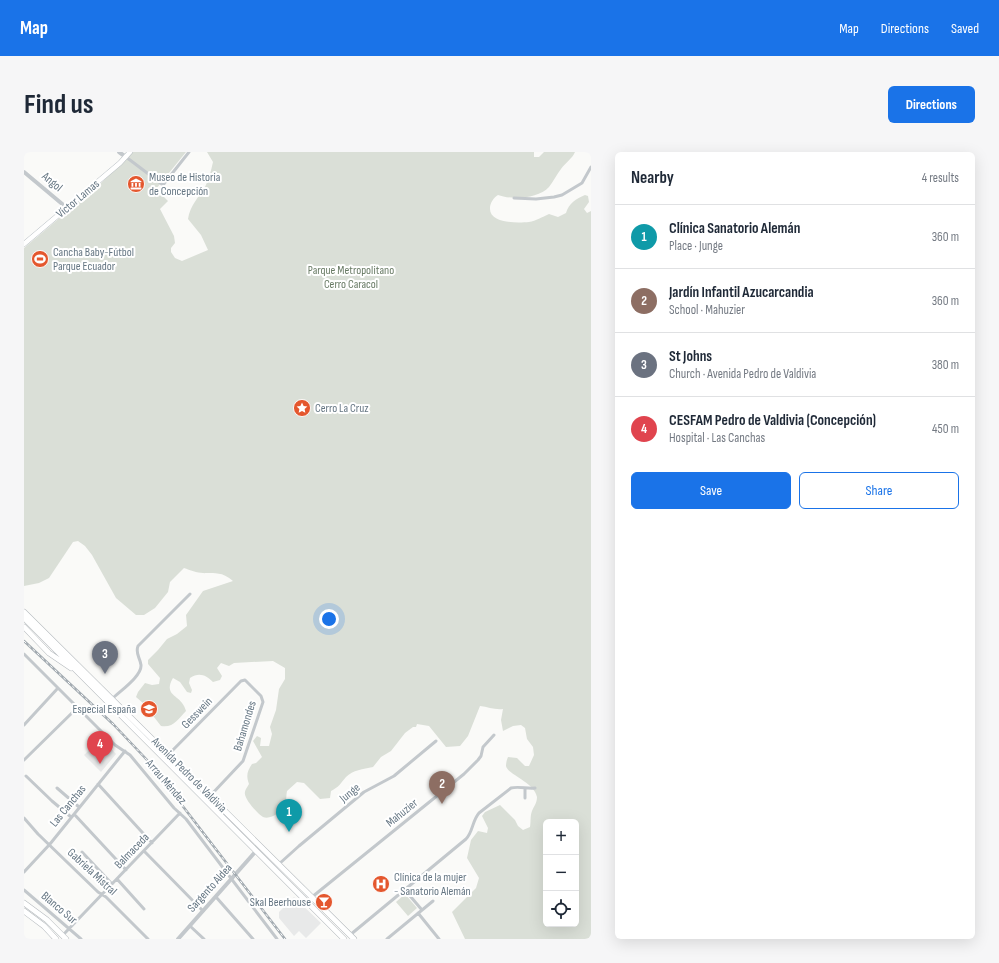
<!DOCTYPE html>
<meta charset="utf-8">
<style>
body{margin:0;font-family:"Sofia Sans Condensed",sans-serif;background:#f6f6f7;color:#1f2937}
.controls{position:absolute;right:12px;bottom:12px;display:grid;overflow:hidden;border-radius:6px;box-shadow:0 4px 16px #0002}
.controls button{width:36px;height:36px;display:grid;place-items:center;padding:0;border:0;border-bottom:1px solid #e0e1e3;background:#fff;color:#1f2937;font:20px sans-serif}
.you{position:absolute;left:305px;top:467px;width:14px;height:14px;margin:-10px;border:3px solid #fff;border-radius:50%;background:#1a73e8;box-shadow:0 0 0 6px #1a73e833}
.badge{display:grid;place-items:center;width:26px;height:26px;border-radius:50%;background:#1a73e8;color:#fff;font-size:13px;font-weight:700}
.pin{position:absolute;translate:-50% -33px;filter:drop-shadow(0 1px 2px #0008)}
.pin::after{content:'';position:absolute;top:21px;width:14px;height:12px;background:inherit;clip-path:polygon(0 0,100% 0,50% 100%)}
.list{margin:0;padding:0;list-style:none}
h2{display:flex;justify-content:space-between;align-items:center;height:52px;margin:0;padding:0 16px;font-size:17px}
h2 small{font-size:13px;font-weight:400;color:#747a83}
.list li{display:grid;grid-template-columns:26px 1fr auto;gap:12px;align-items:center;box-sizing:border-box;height:64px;padding:0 16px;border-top:1px solid #e0e1e3}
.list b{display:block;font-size:15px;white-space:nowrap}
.list p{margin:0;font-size:13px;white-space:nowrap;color:#747a83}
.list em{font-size:13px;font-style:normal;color:#747a83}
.actions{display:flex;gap:8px;padding:12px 16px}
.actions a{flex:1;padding:9px 0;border:1px solid #1a73e8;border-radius:6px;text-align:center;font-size:14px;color:#1a73e8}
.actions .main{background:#1a73e8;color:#fff}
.icon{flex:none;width:22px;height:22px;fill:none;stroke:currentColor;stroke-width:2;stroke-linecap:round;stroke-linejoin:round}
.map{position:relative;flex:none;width:567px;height:787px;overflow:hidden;border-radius:6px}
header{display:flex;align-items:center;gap:24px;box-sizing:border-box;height:56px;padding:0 20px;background:#1a73e8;color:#fff}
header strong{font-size:19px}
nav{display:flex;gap:22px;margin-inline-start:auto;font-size:14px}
.intro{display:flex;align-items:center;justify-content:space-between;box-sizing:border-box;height:96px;padding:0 24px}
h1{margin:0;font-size:28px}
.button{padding:10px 18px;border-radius:6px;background:#1a73e8;color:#fff;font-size:14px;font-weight:700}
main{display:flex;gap:24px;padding:0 24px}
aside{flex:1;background:#fff;border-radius:6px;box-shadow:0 4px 16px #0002}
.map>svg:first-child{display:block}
.built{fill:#e8e9e9}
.green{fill:#dadfd7;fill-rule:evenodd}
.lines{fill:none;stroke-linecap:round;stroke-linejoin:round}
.secondary-casing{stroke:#b3babf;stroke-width:5.5}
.primary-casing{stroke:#b5babe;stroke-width:6}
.minor{stroke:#c3c8cc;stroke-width:3}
.tertiary{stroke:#c3c8cc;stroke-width:4}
.secondary{stroke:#fff;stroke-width:4.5}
.primary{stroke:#fff;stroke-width:5}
.rail-casing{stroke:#a2aab0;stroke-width:2.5}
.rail{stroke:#fff;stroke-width:1;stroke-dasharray:3;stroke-linecap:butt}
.labels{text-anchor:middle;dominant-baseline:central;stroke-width:4;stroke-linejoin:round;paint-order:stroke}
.poi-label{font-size:12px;fill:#657683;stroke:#fff;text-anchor:start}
.street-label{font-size:12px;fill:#657683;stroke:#fff}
.park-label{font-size:12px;fill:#687a64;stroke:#fff}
</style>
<header>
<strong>Map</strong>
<nav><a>Map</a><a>Directions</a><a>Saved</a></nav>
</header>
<div class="intro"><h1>Find us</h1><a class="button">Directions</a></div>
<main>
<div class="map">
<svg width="567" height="787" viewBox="0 0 567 787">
<rect width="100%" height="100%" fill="#fafaf8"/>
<path class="built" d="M78,586L92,602L77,620L60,603Z
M270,745L297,771L282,786L275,779L270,784L255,766V760Z"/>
<path class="green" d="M109,0H162L132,37L144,49L136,57L150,84L151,91L147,96V100L151,106L158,109L184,98L177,83L164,67C166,54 174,46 181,35C185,27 187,19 189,10L183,0H510V5H515L520,0H551C548,7 542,10 537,17C533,22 529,30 525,35C514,47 487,48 474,43C470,45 466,51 466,56C465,72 494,71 505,70C512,69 518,65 525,62L534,65L542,61C545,51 552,47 561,43L564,44L565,50L560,57L563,61L567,59V787H441L428,760L452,736L455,726L443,706L447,688L454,679L463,681L464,676L458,664L461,660L476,653L491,668L494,674L499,678L506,675C507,669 506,664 508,659C510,654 513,651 513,645C510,630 484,623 482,614C482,611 483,607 484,605L493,606L501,614H505L510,603L509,595L503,587L501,576L497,573L489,574L479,579L477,568L479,557C471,558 464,555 456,554L444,584L436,594L422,595L405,574L393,572L392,575H389L381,581L367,599L357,605L349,615C339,617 329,618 322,625C316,632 315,635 307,639L306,646L296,647L280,631L273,630L263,639C262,643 263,650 260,654C257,660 247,668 239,665C234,662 219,646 221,640C221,638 224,634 225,632C222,624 223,619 228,612L232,611L238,605L229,589L233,584L237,586L236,594H245L248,582L246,575L252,558L255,537L261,527V516L249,509L210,511L205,514L197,511L193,516L198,524L196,528L189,530C182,523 175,520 166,526L165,531L168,538L167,541L163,540L156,530L149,526C138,545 158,542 162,559C154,567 150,576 137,574L119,551L112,545L114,540L121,531L128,533L135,532L136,526L124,512V508L134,498L143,487L153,482L163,474L162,463L179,439L209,429C197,419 193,422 179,421C173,421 166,418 160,416L146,430L144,440L131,456L120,463H112L92,446L68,403L61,394L54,389L49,390L25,426L15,431L0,434V96L77,31ZM522,670H552V772H522Z
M381,742L393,756L384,764L372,750Z"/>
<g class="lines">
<g class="secondary-casing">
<path id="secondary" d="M0,92L96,11L106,0"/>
</g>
<g class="primary-casing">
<path id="primary" d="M0,460L330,787
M0,466L320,787
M0,475L25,501L47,516
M0,751L23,768L42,787
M0,759L20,774L32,787"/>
</g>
<path class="minor" d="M102,5L139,33L165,0
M490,46L512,47L530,45L538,43L558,31L567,15
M0,502L91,593L106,603L150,656L162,667L253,787
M88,547C96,539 118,524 117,513C116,505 111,502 114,494L166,442
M0,573L34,536
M144,603L217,529L221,528L237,544L239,550L219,609L186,644
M0,608L54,555
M2,624L28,649L47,665
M74,632L128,691
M33,636L55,655
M501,636V646
M50,662L102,718
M0,666L14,682L74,740L82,745L124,787
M120,699L179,759
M58,700L88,732
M255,712L275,694L340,640L370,624L412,589
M0,720L26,692L101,599
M93,727L120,757
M0,738L57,787
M381,738L398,758
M192,745L229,787
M288,745L440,622L454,608L457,604L459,595L470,583
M394,761L415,787
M166,774L180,787
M39,783L156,661
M326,783L442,687C449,680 448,669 455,661L487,636C495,634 503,637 511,636
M363,787L409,749"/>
<path class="tertiary" d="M95,0L102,5
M0,20L43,56
M154,787L232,699"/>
<use href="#secondary" class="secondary"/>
<use href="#primary" class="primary"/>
<g class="rail-casing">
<path id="rail" d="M0,489L89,572L124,609L261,787"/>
</g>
<use href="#rail" class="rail"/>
</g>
<defs>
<g id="museum-disc" transform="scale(0.9)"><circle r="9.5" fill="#e4572e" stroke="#fff"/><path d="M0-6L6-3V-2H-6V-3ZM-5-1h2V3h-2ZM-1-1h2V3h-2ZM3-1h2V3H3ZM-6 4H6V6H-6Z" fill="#fff"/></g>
<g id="stadium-disc" transform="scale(0.9)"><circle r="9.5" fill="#e4572e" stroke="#fff"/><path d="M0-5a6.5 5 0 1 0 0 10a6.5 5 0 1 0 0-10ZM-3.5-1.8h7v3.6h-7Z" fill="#fff"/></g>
<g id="sight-disc" transform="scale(0.9)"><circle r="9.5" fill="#e4572e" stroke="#fff"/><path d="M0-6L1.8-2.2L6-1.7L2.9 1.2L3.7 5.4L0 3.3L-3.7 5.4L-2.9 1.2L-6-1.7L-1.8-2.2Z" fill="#fff"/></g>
<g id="school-disc" transform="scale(0.9)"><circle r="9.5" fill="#e4572e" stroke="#fff"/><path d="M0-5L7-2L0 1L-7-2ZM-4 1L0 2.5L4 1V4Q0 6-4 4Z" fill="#fff"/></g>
<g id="hospital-disc" transform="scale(0.9)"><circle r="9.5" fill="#e4572e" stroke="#fff"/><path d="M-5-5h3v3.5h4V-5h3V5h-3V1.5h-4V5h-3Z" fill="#fff"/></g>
<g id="bar-disc" transform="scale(0.9)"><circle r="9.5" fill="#e4572e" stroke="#fff"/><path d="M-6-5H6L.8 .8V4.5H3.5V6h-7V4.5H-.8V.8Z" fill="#fff"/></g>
</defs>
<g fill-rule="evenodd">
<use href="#museum-disc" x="112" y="32"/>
<use href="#stadium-disc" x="16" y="107"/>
<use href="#sight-disc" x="278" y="256"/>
<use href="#school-disc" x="125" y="557"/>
<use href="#hospital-disc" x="357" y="732"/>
<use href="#bar-disc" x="300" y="750"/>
</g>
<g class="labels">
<g class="poi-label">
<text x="125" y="25">Museo de Historia<tspan x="125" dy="14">de Concepción</tspan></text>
<text x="29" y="100">Cancha Baby-Fútbol<tspan x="29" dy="14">Parque Ecuador</tspan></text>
<text x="291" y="256">Cerro La Cruz</text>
<text x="112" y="557" text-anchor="end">Especial España</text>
<text x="370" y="725">Clínica de la mujer<tspan x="370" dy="14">- Sanatorio Alemán</tspan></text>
<text x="287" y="750" text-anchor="end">Skal Beerhouse</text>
</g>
<g class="street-label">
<text transform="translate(28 30) rotate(40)">Angol</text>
<text transform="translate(54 47) rotate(-40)">Víctor Lamas</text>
<text transform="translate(173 561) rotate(-46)">Gesswein</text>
<text transform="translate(221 574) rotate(-73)">Bahamondes</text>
<text transform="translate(165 623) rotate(45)">Avenida Pedro de Valdivia</text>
<text transform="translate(142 630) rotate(49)">Arrau Méndez</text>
<text transform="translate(326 641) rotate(-39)">Junge</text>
<text transform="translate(44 654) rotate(-51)">Las Canchas</text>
<text transform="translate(378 661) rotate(-39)">Mahuzier</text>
<text transform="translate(108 699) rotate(-46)">Balmaceda</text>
<text transform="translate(68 720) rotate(43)">Gabriela Mistral</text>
<text transform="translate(186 736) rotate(-48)">Sargento Aldea</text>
<text transform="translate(35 756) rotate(40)">Blanco Sur</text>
</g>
<g class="park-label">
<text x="327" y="118">Parque Metropolitano<tspan x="327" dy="14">Cerro Caracol</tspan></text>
</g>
</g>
</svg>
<div class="controls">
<button>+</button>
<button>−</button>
<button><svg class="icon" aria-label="locate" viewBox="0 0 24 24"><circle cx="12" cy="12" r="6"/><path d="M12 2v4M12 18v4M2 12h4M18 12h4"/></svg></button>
</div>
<div class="you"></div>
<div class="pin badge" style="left:265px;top:680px;background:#0f9aa8">1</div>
<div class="pin badge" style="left:418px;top:652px;background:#8d6e63">2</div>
<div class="pin badge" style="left:81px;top:522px;background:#6b7280">3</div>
<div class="pin badge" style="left:76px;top:612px;background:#e0444e">4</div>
</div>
<aside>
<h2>Nearby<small>4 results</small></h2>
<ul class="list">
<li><span class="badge" style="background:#0f9aa8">1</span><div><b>Clínica Sanatorio Alemán</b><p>Place · Junge</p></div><em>360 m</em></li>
<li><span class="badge" style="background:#8d6e63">2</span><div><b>Jardín Infantil Azucarcandia</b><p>School · Mahuzier</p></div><em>360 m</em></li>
<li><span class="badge" style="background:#6b7280">3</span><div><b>St Johns</b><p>Church · Avenida Pedro de Valdivia</p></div><em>380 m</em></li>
<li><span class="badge" style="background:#e0444e">4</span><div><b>CESFAM Pedro de Valdivia (Concepción)</b><p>Hospital · Las Canchas</p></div><em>450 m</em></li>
</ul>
<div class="actions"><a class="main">Save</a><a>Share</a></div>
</aside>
</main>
